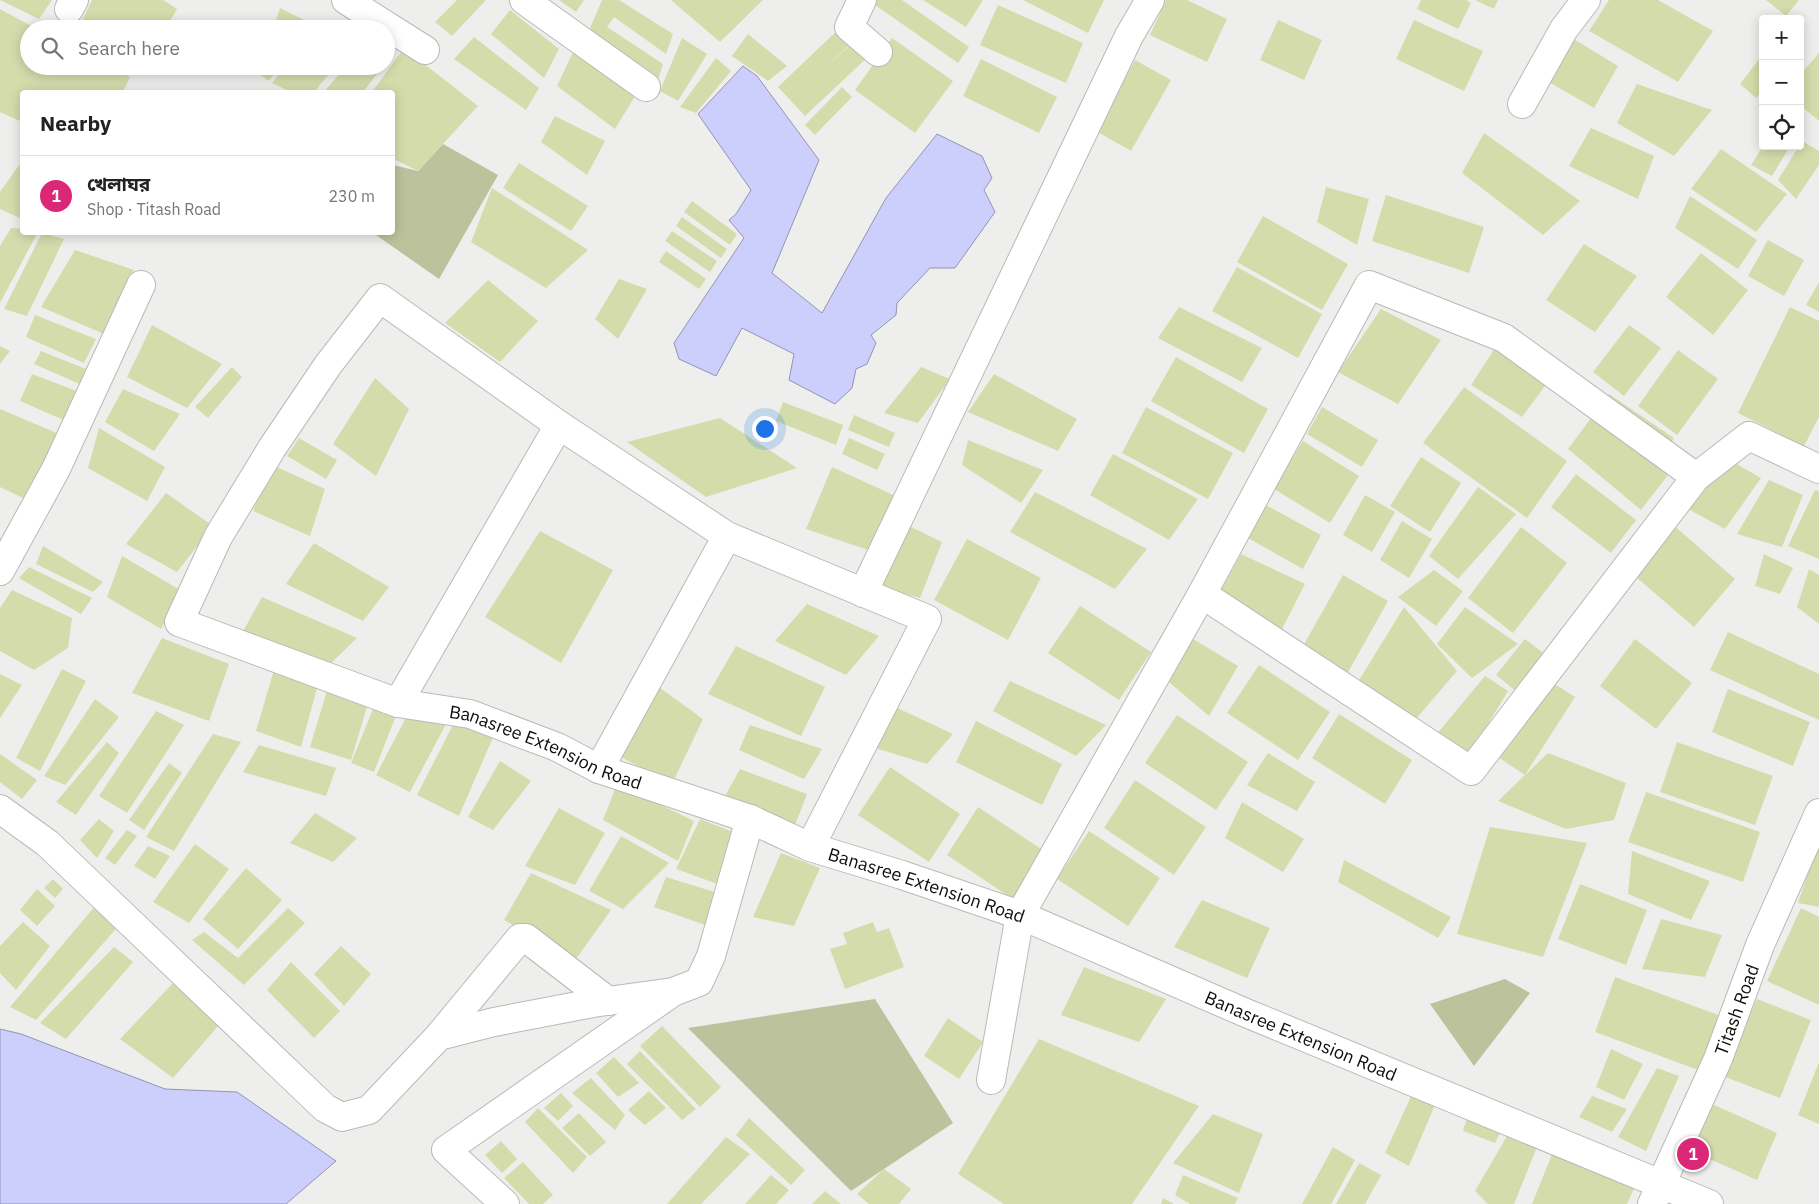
<!DOCTYPE html>
<meta charset="utf-8">
<style>
body{margin:0;font-family:"IBM Plex Sans","Noto Sans Bengali",sans-serif;background:#f6f6f6;color:#222}
.controls{position:absolute;right:15px;top:15px;display:grid;overflow:hidden;border-radius:5px;box-shadow:0 2px 12px #0003}
.controls button{width:45px;height:45px;display:grid;place-items:center;padding:0;border:0;border-bottom:1px solid #e0e0e0;background:#fff;color:#222;font:25px sans-serif}
.you{position:absolute;left:764px;top:428px;width:18px;height:18px;margin:-12px;border:4px solid #fff;border-radius:50%;background:#1a73e8;box-shadow:0 0 0 8px #1a73e833}
.badge{display:grid;place-items:center;width:32px;height:32px;border-radius:50%;background:#db2777;color:#fff;font-size:16px;font-weight:700}
.pin{position:absolute;translate:-50% -50%;border:2px solid #fff;box-shadow:0 1px 5px #0006}
.list{margin:0;padding:0;list-style:none}
h2{display:flex;justify-content:space-between;align-items:center;height:65px;margin:0;padding:0 20px;font-size:21px}
h2 small{font-size:16px;font-weight:400;color:#767676}
.list li{display:grid;grid-template-columns:32px 1fr auto;gap:15px;align-items:center;box-sizing:border-box;height:80px;padding:0 20px;border-top:1px solid #e0e0e0}
.list b{display:block;font-size:19px;white-space:nowrap}
.list p{margin:0;font-size:16px;white-space:nowrap;color:#767676}
.list em{font-size:16px;font-style:normal;color:#767676}
.icon{flex:none;width:28px;height:28px;fill:none;stroke:currentColor;stroke-width:2;stroke-linecap:round;stroke-linejoin:round}
.map{position:relative;flex:none;width:1819px;height:1204px;overflow:hidden}
.search{position:absolute;background:#fff;box-shadow:0 2px 12px #0003;left:20px;top:20px;width:375px;height:55px;display:flex;align-items:center;gap:12px;box-sizing:border-box;padding:0 18px;border-radius:28px;color:#767676;font-size:19px}
.panel{position:absolute;background:#fff;box-shadow:0 2px 12px #0003;left:20px;top:90px;width:375px;height:145px;border-radius:5px}
.map>svg:first-child{display:block}
.green{fill:#bbc29c}
.water{fill:#cccefc;stroke:#9394b4}
.building{fill:#d4dcac}
.lines{fill:none;stroke-linecap:round;stroke-linejoin:round}
.minor-casing{stroke:#b9bab7;stroke-width:30}
.minor{stroke:#fff;stroke-width:28}
.labels{text-anchor:middle;dominant-baseline:central;stroke-width:5;stroke-linejoin:round;paint-order:stroke}
.street-label{font-size:18px;fill:#0e0e0d;stroke:#fcfcf9}
</style>
<div class="map">
<svg width="1819" height="1204" viewBox="0 0 1819 1204">
<rect width="100%" height="100%" fill="#eeefec"/>
<path class="green" d="M443,144L498,175L439,279L373,233L392,232L393,165L418,171Z
M1505,979L1530,993L1474,1066L1430,1004Z
M875,999L953,1123L851,1191L688,1028Z"/>
<path class="water" d="M743,66L757,76L819,160L772,273L822,313L886,198L937,134L982,156L992,178L984,190L995,212L955,268H930L897,303L896,315L871,335L876,343L867,364L856,369L852,388L835,404L789,380L794,354L742,328L716,376L679,359L674,343L744,238L729,220L736,214L751,190L698,114Z
M0,1029L21,1034L165,1089L237,1092L336,1161L286,1204H0Z"/>
<path class="building" d="M0,0H52L39,19Z
M92,0H163L177,9L165,29H78Z
M457,0H486L452,36L435,22Z
M559,0H584L576,12Z
M602,0H619L673,34L666,54L614,17L607,27L663,64L656,86L588,33Z
M671,0H763L720,42Z
M868,0H902L969,47L958,63Z
M923,0H983L966,27Z
M1023,0H1104L1088,33Z
M1166,0H1187L1227,19L1207,62L1150,35Z
M1421,0H1466L1471,3L1458,29L1417,9Z
M1475,0H1498L1494,9Z
M1609,0H1658L1713,31L1678,82L1589,31Z
M1766,0H1799L1786,16Z
M998,5L1083,43L1066,83L980,45Z
M280,8L312,24L309,29H273Z
M0,9L37,29H29V66H109L130,77L123,92H22V122L0,112Z
M510,10L559,49L544,78L491,34Z
M1278,20L1322,40L1304,80L1260,60Z
M1414,20L1483,51L1464,91L1396,59Z
M843,25L856,39L816,76L856,40L870,55L805,116L778,87Z
M748,34L787,66L768,81L732,56Z
M1567,35L1618,66L1594,108L1542,78Z
M474,37L539,88L526,110L454,59Z
M682,38L707,54L678,101L660,91Z
M892,38L953,81L915,133L855,90Z
M404,48L478,106L418,171L392,158V92H372Z
M575,48L640,88L615,129L557,86Z
M1819,53V121L1800,105V75Z
M716,58L731,71L696,113L680,107Z
M1760,58L1763,60V90L1756,98L1740,84Z
M981,59L1057,97L1039,133L963,96Z
M1135,60L1171,80L1131,151L1096,131Z
M247,66H280L269,81Z
M285,66H336L314,92H291L272,83Z
M346,66H373L380,70L363,92H324Z
M1637,84L1712,110L1674,156L1617,123Z
M842,87L852,97L815,135L805,125Z
M555,116L605,141L587,175L541,142Z
M1591,128L1654,156L1638,199L1569,166Z
M1484,133L1580,201L1543,235L1462,173Z
M1802,141L1819,151V165L1796,199L1778,180Z
M1763,146H1790L1772,176L1751,165Z
M1721,149L1787,194L1756,232L1691,189Z
M22,161V219L0,209V192Z
M519,163L588,206L571,231L503,188Z
M1326,187L1369,199L1357,245L1317,222Z
M492,188L588,250L546,288L471,242Z
M1386,195L1484,227L1469,273L1372,241Z
M1690,196L1757,240L1738,269L1675,228Z
M692,201L737,234L730,245L684,212Z
M1263,216L1348,264L1322,310L1237,262Z
M682,217L727,249L721,258L676,226Z
M11,228L22,229V232H38L0,303V246Z
M672,231L717,261L710,272L665,241Z
M42,233L64,239L27,316L4,309Z
M1768,240L1804,260L1784,296L1748,276Z
M1584,244L1637,276L1595,332L1546,300Z
M75,250L134,270L104,334L41,307Z
M666,251L706,279L699,289L659,262Z
M1701,253L1748,290L1713,335L1666,297Z
M1237,267L1322,314L1298,358L1212,311Z
M619,279L647,289L618,339L595,319Z
M488,280L538,321L500,362L445,323Z
M1819,282V312L1806,305Z
M1179,307L1262,348L1242,382L1158,338Z
M1790,307L1819,321V417L1804,446L1738,413Z
M1381,309L1441,340L1398,404L1338,372Z
M35,315L96,339L84,363L26,337Z
M152,325L222,364L187,408L127,377Z
M1629,325L1661,348L1624,396L1593,372Z
M1504,334L1560,366L1522,417L1471,385Z
M0,346L10,351L0,364Z
M1678,350L1718,379L1677,435L1638,406Z
M41,351L91,371L82,385L34,364Z
M1176,357L1268,409L1244,453L1151,401Z
M232,367L242,377L208,418L195,407Z
M921,367L950,379L918,423L884,413Z
M32,374L79,392L66,421L20,401Z
M994,374L1077,419L1058,451L968,412Z
M375,378L409,409L376,476L333,444Z
M1464,387L1567,461L1527,518L1423,443Z
M123,389L180,414L154,451L105,422Z
M1609,394L1674,438L1668,448L1681,458L1641,510L1568,449Z
M783,402L843,425L836,445L776,421Z
M1146,407L1233,453L1208,499L1122,453Z
M1322,407L1378,440L1362,467L1307,434Z
M0,409L59,434L27,500L0,487Z
M854,415L895,433L889,447L848,430Z
M720,418L797,468L706,497L627,442Z
M99,428L165,467L147,501L88,468Z
M299,438L337,460L326,479L287,456Z
M849,438L885,454L877,470L842,454Z
M968,440L1043,470L1021,503L962,465Z
M1303,441L1359,476L1330,523L1274,489Z
M1113,454L1198,499L1169,540L1090,495Z
M1421,457L1461,483L1430,532L1390,506Z
M1726,458L1761,478L1725,529L1688,509Z
M270,464L325,489L310,536L253,511Z
M832,467L900,498L877,553L806,529Z
M1576,474L1636,520L1611,553L1551,507Z
M1769,480L1803,495L1782,547L1737,534Z
M1478,487L1516,514L1458,579L1429,556Z
M1815,490L1819,491V559L1788,546Z
M1035,492L1147,549L1115,589L1010,532Z
M166,493L213,526L177,572L126,544Z
M1365,495L1395,512L1372,552L1343,535Z
M1264,504L1321,535L1303,569L1246,537Z
M1402,521L1432,539L1409,578L1380,560Z
M1670,522L1735,579L1694,627L1628,570Z
M911,527L942,542L920,598L873,585Z
M1521,527L1567,563L1513,633L1468,598Z
M540,531L613,570L561,663L485,617Z
M967,539L1041,578L1008,640L934,600Z
M314,543L389,587L363,621L286,584Z
M43,546L103,582L93,592L36,564Z
M1241,554L1305,584L1282,629L1218,596Z
M1764,554L1793,568L1780,594L1755,586Z
M122,556L182,591L161,629L107,597Z
M29,567L92,598L81,614L19,578Z
M1809,569L1819,575V624L1797,607Z
M1434,570L1463,591L1436,626L1398,597Z
M1343,575L1388,601L1347,674L1302,648Z
M12,590L72,618L68,648L34,670L0,651V608Z
M262,597L357,638L329,665L241,635Z
M807,604L879,636L846,675L775,641Z
M1080,606L1151,652L1119,700L1048,653Z
M1404,607L1457,671L1409,727L1358,682Z
M1465,607L1518,644L1472,678L1437,644Z
M1728,632L1819,674V720L1710,670Z
M1190,637L1238,666L1209,716L1163,677Z
M162,638L229,664L209,721L132,693Z
M1525,639L1546,655L1517,692L1496,675Z
M1635,639L1692,683L1656,729L1600,686Z
M736,646L825,687L801,736L708,694Z
M276,663L320,677L301,747L256,731Z
M1259,665L1330,712L1298,760L1227,713Z
M62,669L86,681L40,771L16,758Z
M0,674L22,685L0,718Z
M1485,676L1508,691L1471,752L1431,741Z
M1545,678L1575,697L1525,775L1495,755Z
M649,680L703,719L672,784L617,755Z
M1010,681L1106,725L1076,756L993,711Z
M329,684L370,697L351,760L310,747Z
M1728,689L1810,722L1793,766L1712,732Z
M95,699L119,717L65,785L44,776Z
M375,704L397,713L374,772L351,763Z
M889,704L953,734L927,764L869,746Z
M412,706L446,724L410,792L376,775Z
M156,711L184,725L127,813L99,796Z
M1339,714L1412,760L1385,804L1312,758Z
M458,715L494,735L459,816L417,795Z
M1177,715L1248,762L1216,810L1145,763Z
M976,721L1062,764L1042,805L956,762Z
M750,725L822,749L804,779L739,750Z
M213,734L241,742L174,851L146,837Z
M107,742L119,753L76,815L56,802Z
M1677,742L1773,776L1755,825L1660,792Z
M259,745L336,768L326,796L243,772Z
M1268,753L1315,782L1297,811L1247,785Z
M1548,753L1626,783L1614,820L1566,829L1498,801Z
M0,754L37,780L22,799L0,782Z
M500,761L531,781L493,830L468,817Z
M169,763L182,773L144,830L129,820Z
M890,767L960,814L929,862L858,815Z
M740,769L807,794L794,828L725,796Z
M1135,780L1206,827L1174,875L1104,828Z
M617,784L694,821L678,861L603,820Z
M1646,792L1760,832L1743,882L1628,842Z
M1242,802L1304,839L1283,872L1225,838Z
M978,807L1049,854L1017,902L947,855Z
M559,808L605,833L575,885L525,866Z
M315,813L357,838L333,862L290,843Z
M99,819L114,831L97,858L80,840Z
M700,819L743,836L723,886L676,869Z
M1490,827L1587,843L1543,957L1457,934Z
M127,830L137,836L115,865L105,858Z
M1089,831L1160,878L1128,926L1057,879Z
M621,836L669,863L623,909L589,891Z
M1819,840V907L1798,903Z
M195,844L229,869L189,923L153,902Z
M148,846L170,856L155,879L134,866Z
M1632,851L1710,881L1691,920L1628,894Z
M781,853L820,868L794,926L753,917Z
M1344,860L1451,917L1438,938L1338,882Z
M246,868L282,900L238,949L203,919Z
M531,873L611,910L576,959L504,920Z
M666,877L721,894L708,926L654,907Z
M53,879L63,889L55,898L44,888Z
M1580,884L1647,910L1626,965L1558,939Z
M37,889L55,906L37,926L20,910Z
M1202,900L1270,928L1247,978L1174,947Z
M96,905L121,923L36,1020L10,1007Z
M288,908L305,923L244,985L192,940L204,932L238,958Z
M1801,908L1819,917V1005L1767,981Z
M1661,919L1722,935L1705,977L1642,969Z
M23,922L50,946L16,990L0,973V946Z
M873,922L877,932L889,928L904,967L845,989L830,949L847,944L843,933Z
M341,946L371,974L344,1006L314,974Z
M114,947L133,962L66,1039L40,1023Z
M291,962L340,1011L314,1038L267,990Z
M1084,967L1166,999L1139,1042L1061,1015Z
M1615,977L1721,1016L1701,1071L1595,1032Z
M174,982L219,1025L173,1078L120,1039Z
M1757,999L1811,1020L1780,1098L1720,1075Z
M948,1018L983,1042L959,1079L924,1056Z
M662,1026L721,1087L700,1107L640,1046Z
M1039,1039L1199,1106L1132,1204H1004L958,1174Z
M1611,1049L1643,1064L1624,1100L1596,1087Z
M640,1051L696,1109L682,1120L627,1064Z
M614,1057L639,1083L618,1097L596,1073Z
M1819,1062V1124L1798,1115Z
M1657,1068L1679,1076L1646,1151L1618,1137Z
M591,1078L625,1115L615,1130L572,1093Z
M1414,1090L1438,1098L1409,1166L1385,1153Z
M649,1091L666,1108L645,1125L628,1110Z
M561,1093L573,1106L558,1121L544,1108Z
M1592,1096L1627,1109L1612,1132L1579,1117Z
M1703,1100L1777,1133L1757,1180L1685,1148Z
M538,1108L587,1157L573,1173L525,1122Z
M1470,1108L1505,1124L1495,1143L1463,1131Z
M579,1113L606,1142L590,1156L562,1128Z
M1213,1114L1263,1134L1239,1193L1173,1163Z
M749,1118L805,1170L791,1185L736,1135Z
M1507,1136L1537,1147L1514,1204H1488L1475,1191Z
M726,1137L750,1154L701,1204H667Z
M501,1141L517,1159L502,1173L485,1155Z
M1333,1147L1355,1160L1331,1204H1302Z
M1553,1152L1635,1186L1627,1204H1532Z
M523,1162L553,1195L543,1204H529L504,1178Z
M1359,1163L1381,1175L1365,1204H1336Z
M884,1169L911,1189L899,1204H869L857,1194Z
M771,1175L789,1190L776,1204H745Z
M1183,1175L1238,1198L1235,1204H1190L1175,1195Z
M825,1191L841,1204H812Z
M1163,1198L1174,1204H1161Z"/>
<g class="lines">
<g class="minor-casing">
<g id="minor">
<path d="M346,0L425,50"/>
<path d="M524,0L646,87"/>
<path d="M862,0L849,27L878,52"/>
<path d="M69,9L74,0"/>
<path d="M1522,104L1564,29L1586,0"/>
<path id="s1" d="M727,536L559,425L380,298L328,365L272,448L218,537L179,622L398,703L470,714L557,747L599,769L750,819L810,847L902,875L1020,915L1246,1013L1709,1204"/>
<path d="M0,571L56,469L141,285"/>
<path d="M863,593L1129,36L1150,0"/>
<path d="M1202,594L1471,771L1696,477"/>
<path d="M398,703L559,425"/>
<path d="M599,769L727,536L927,619L810,847"/>
<path d="M0,809L47,843L325,1108L342,1117L369,1110L439,1036L494,1022L593,1003L673,992"/>
<path d="M439,1036L520,938H526L608,1001"/>
<path d="M991,1080L1020,915L1202,594L1369,285L1504,338L1696,477L1749,436L1819,469"/>
<path d="M505,1204L446,1150L673,992L699,982L711,956L750,819"/>
<path id="s2" d="M1652,1204L1718,1059L1760,945L1819,813"/>
</g>
</g>
<use href="#minor" class="minor"/>
</g>
<g class="labels">
<g class="street-label">
<text stroke="none"><textPath href="#s1" startOffset="1192">Banasree Extension Road</textPath></text>
<text stroke="none"><textPath href="#s1" startOffset="1598">Banasree Extension Road</textPath></text>
<text stroke="none"><textPath href="#s2" startOffset="212">Titash Road</textPath></text>
<text stroke="none"><textPath href="#s1" startOffset="2002">Banasree Extension Road</textPath></text>
</g>
</g>
</svg>
<div class="controls">
<button>+</button>
<button>−</button>
<button><svg class="icon" aria-label="locate" viewBox="0 0 24 24"><circle cx="12" cy="12" r="6"/><path d="M12 2v4M12 18v4M2 12h4M18 12h4"/></svg></button>
</div>
<div class="you"></div>
<div class="pin badge" style="left:1693px;top:1154px">1</div>
<div class="search"><svg class="icon" aria-label="search" viewBox="0 0 24 24"><circle cx="10" cy="10" r="6"/><path d="M15 15l6 6"/></svg>Search here</div>
<section class="panel">
<h2>Nearby<small></small></h2>
<ul class="list">
<li><span class="badge">1</span><div><b>খেলাঘর</b><p>Shop · Titash Road</p></div><em>230 m</em></li>
</ul>
</section>
</div>
